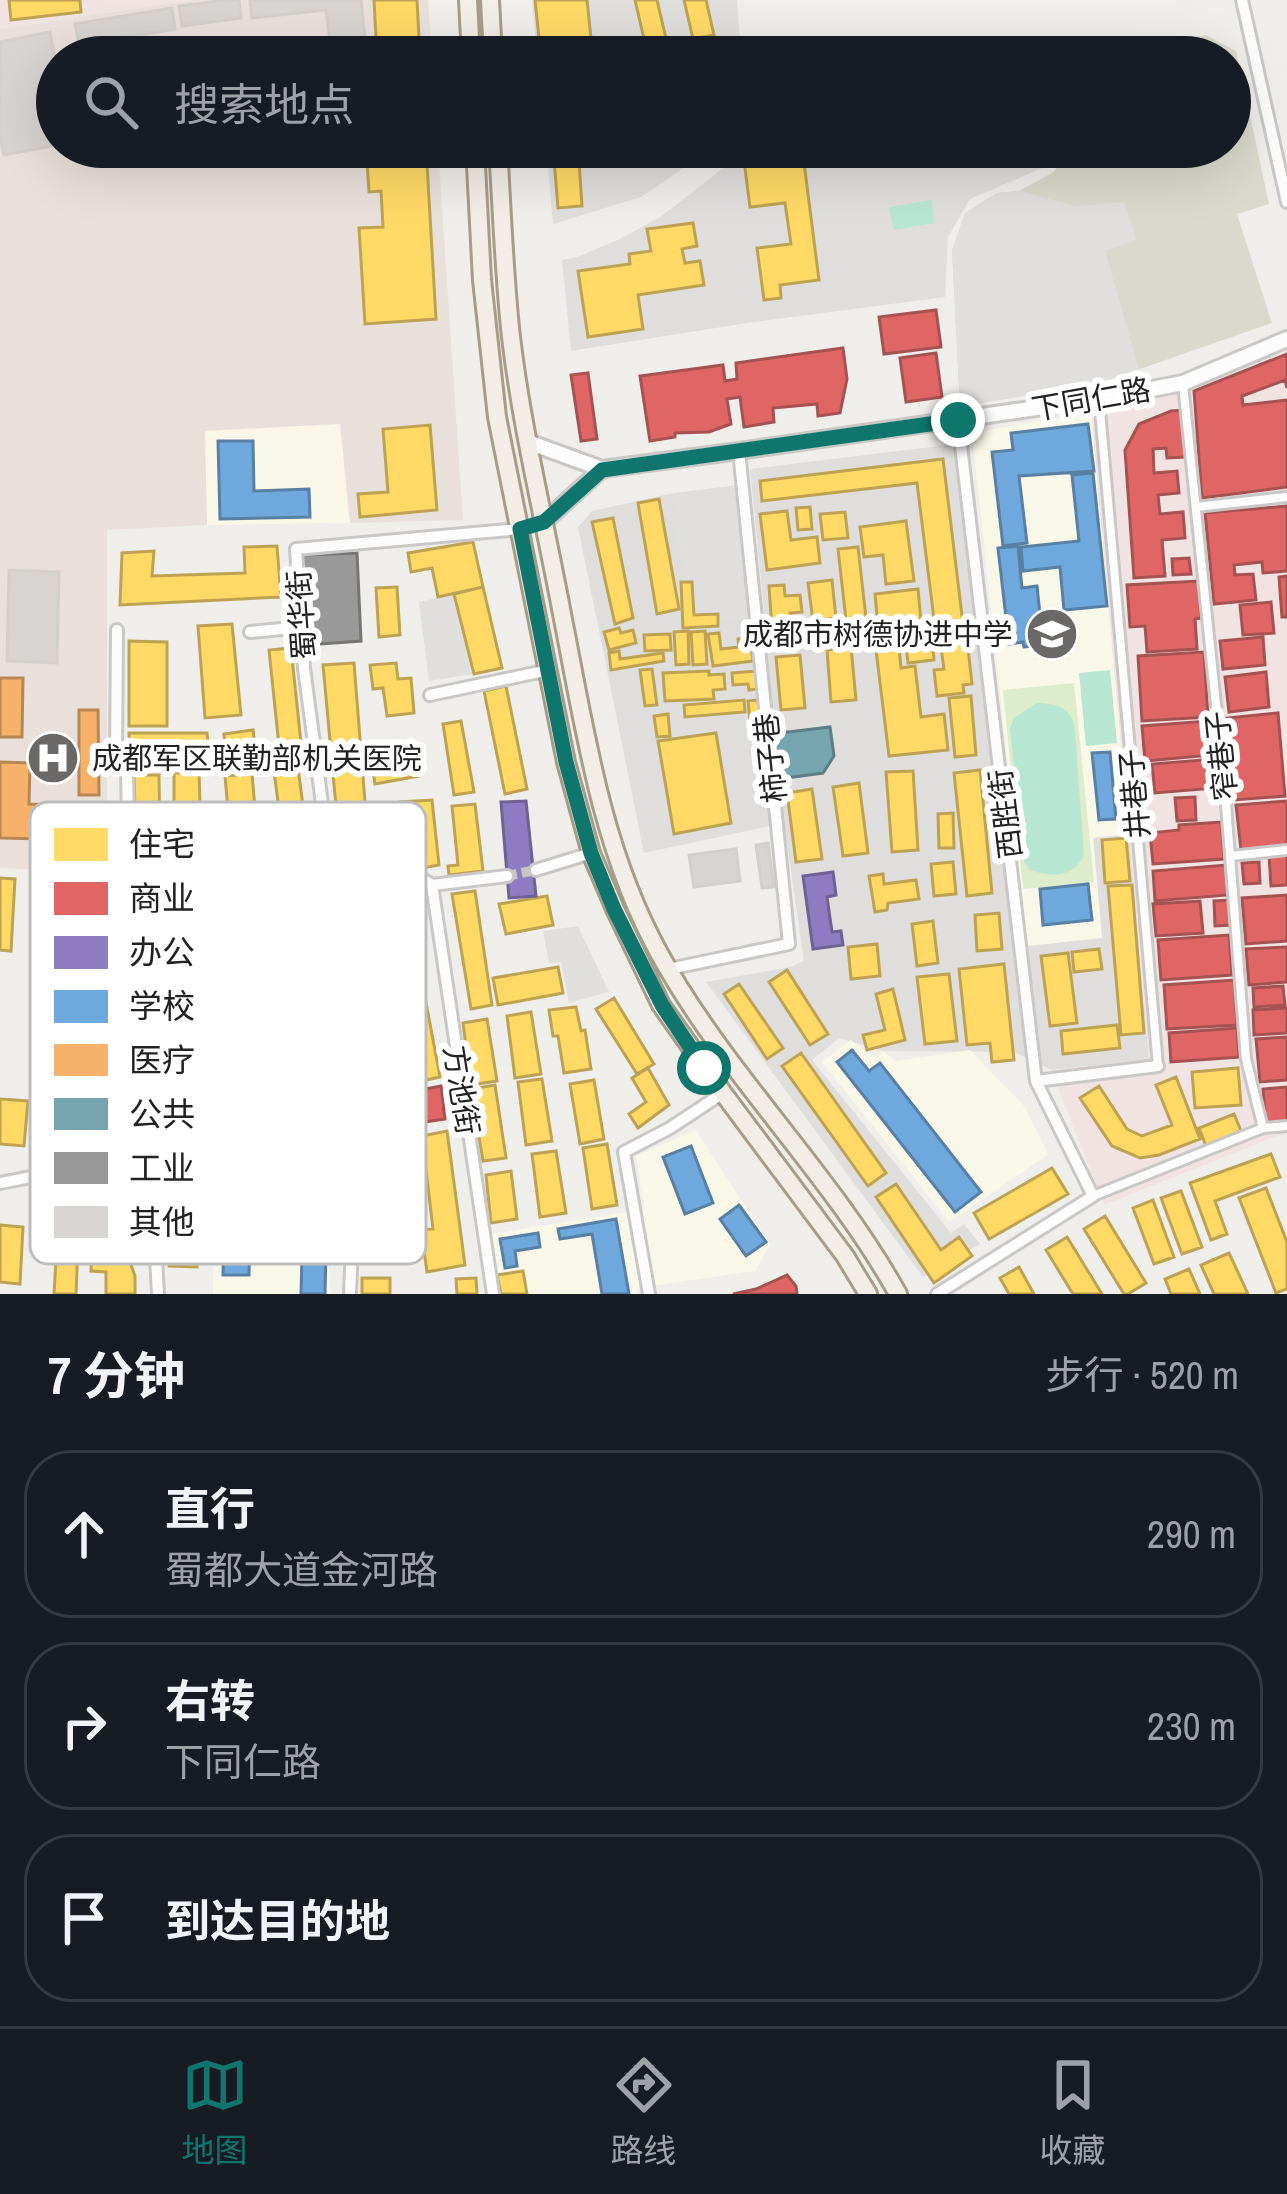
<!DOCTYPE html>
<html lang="zh">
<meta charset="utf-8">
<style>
body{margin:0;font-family:"Archivo Narrow","Noto Sans SC",sans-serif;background:#242831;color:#f1f3f6}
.stop{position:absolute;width:36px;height:36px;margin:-27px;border:9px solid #0f766e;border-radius:50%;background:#fff}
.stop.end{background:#0f766e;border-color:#fff;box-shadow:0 3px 12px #0008}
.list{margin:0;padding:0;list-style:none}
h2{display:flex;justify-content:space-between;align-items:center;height:156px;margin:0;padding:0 48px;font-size:51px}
h2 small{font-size:39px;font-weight:400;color:#9ea1a6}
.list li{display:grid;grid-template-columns:78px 1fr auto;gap:36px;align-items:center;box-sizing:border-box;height:168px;margin:0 24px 24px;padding:0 24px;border:3px solid #363941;border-radius:48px}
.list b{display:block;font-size:45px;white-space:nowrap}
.list p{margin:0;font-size:39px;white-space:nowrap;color:#9ea1a6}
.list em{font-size:39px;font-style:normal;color:#9ea1a6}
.icon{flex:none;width:66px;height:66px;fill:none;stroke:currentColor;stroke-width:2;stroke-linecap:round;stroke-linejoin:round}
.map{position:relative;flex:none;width:1287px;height:1294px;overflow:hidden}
.search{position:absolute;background:#171b24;box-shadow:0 12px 48px #0002;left:36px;right:36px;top:36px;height:132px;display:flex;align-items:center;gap:30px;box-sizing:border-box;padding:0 42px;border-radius:66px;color:#9ea1a6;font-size:45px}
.sheet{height:732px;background:#171b24}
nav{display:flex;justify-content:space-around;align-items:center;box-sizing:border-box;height:168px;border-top:3px solid #363941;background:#171b24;font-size:33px;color:#9ea1a6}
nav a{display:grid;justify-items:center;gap:6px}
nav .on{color:#0f766e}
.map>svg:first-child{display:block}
.residential{fill:#dfdedc}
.commercial{fill:#f1e3e1}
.education{fill:#f8f7e8}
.military{fill:#eae0db}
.construction{fill:#d9d9cd}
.grass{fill:#ddeccb}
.pitch{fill:#b7e6d2}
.parking{fill:#e0dfde}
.homes{fill:#ffd966;stroke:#bda252;stroke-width:3}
.shops{fill:#e06666;stroke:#a75252;stroke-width:3}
.offices{fill:#8e7cc3;stroke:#6e6193;stroke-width:3}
.schools{fill:#6fa8dc;stroke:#5880a4;stroke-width:3}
.health{fill:#f6b26b;stroke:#b68755;stroke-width:3}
.public{fill:#76a5af;stroke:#5d7e85;stroke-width:3}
.industry{fill:#999;stroke:#757575;stroke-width:3}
.building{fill:#d7d4d2;stroke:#d3d0cc;stroke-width:3}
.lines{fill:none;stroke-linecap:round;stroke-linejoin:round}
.minor-tunnel{stroke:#c7c5c3;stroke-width:10;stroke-dasharray:10 5;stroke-linecap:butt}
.pedestrian-casing{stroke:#c9c8c7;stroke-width:14}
.minor-casing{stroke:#c9c8c7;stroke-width:16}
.tertiary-casing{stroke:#c9c8c7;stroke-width:20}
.primary-casing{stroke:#a79c86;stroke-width:22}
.pedestrian{stroke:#fdfcfc;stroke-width:8}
.minor{stroke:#fdfcfc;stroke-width:10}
.tertiary{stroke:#fdfcfc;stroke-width:14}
.primary{stroke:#f3ede7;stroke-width:16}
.route{stroke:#0f766e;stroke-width:15}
.labels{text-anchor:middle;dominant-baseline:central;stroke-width:12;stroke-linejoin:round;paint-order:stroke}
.street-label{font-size:30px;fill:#222;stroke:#fff}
.poi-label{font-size:30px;fill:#222;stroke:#fff;text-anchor:end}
.key{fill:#fff;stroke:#bdbdbd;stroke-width:3}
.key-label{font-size:33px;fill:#222}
</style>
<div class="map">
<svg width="1287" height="1294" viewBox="0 0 1287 1294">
<rect width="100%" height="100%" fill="#f0eeeb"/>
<path class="residential" d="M532,0H737L741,57H537Z
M546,147H715L641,197L553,224Z
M750,147H1061L1040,169L970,199L948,237L945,297L747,323L571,351L562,260L577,257L620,239L662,216Z
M956,444L1014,947L1102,937L1093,837L1129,834L1149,1060L1051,1070L1014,1052L883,1051L839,1038L812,1060L951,1233L964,1224L980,1244L923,1277L706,982L790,967L804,961L784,823L644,853L578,527L592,511L674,493L682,559L700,623L750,615L764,611L750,469Z"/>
<path class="commercial" d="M0,0H194L0,29Z
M1287,344V1134L1274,1137L1104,1205L1051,1070L1149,1059L1091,412L1197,383Z"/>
<path class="education" d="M1091,412L1129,834L1093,838L1102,938L1027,946L972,433Z
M341,424L350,523L207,525L204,430Z
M851,1040L873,1057L883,1051L896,1061L970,1050L1025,1107L1048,1155L949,1222L822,1062Z
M696,1130L770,1245L755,1271L638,1288V1294H527L523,1272L497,1275L491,1234L645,1209L636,1156Z
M300,1131L326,1178L330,1294H213L214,1175Z"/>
<path class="military" d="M194,0H428L432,57H57V147H438L463,520L350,523L340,424L205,431L207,525L107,530V846L77,872L0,868V29Z"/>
<path class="construction" d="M1206,35L1236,51L1269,204L1237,214L1272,323L1094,385L960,406L952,250L965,213L997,193L1019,191L1052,173L1078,147H1230V57H1164L1165,43Z"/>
<path class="grass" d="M1074,683L1094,882L1023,889L1003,690Z"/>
<path class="pitch" d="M931,200L935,223L894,230L889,207Z
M1110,670L1117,743L1086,746L1079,673Z
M1037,703C1059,704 1072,708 1075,731L1084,855C1073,878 1051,877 1030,870L1024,861L1010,728L1014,718Z"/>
<path class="parking" d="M1019,191L1076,206L1125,202L1136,240L1105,251L1139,369L1094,385L960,406L952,250L965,213L997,193Z
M738,485L750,615L700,624L682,559L674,493Z
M454,594L474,674L429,681L419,602Z
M578,926L609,992L569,1003L561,962L549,963L543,931Z"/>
<path class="homes" d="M9,0H80L81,12L11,20Z
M374,0H417L420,57H377Z
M535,0H587L593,57H541Z
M635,0H657L668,47L647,52Z
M684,0H706L714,35L693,39Z
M366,147H426L436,319L365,324L359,228L383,227L381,191L369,192Z
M553,147H578L582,206L558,208Z
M603,147H631L633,156L605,160Z
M654,147H681L682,156L656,159Z
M764,147H802L819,280L780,285L781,298L764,300L757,248L791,244L785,203L750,207L743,153L764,150Z
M693,223L697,246L682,249L685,263L700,261L704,285L638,295L643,329L588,337L578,271L630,264L629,254L651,251L647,229Z
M430,425L437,510L360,517L358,494L388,492L383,429Z
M943,459L963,624L935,627L917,483L762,501L760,481Z
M659,499L679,609L657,614L638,503Z
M810,507L812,529L798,530L796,508Z
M787,511L791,540L817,537L820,563L767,570L760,514Z
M845,512L848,538L823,540L820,514Z
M613,518L633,618L615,624L592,522Z
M906,521L914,581L886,584L883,555L864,557L860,527Z
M473,542L483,587L438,597L432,568L411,572L408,553Z
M277,546L281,597L120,605L122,553L154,551L152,576L245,573L244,547Z
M858,547L867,627L847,629L838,549Z
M832,580L836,618L813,621L808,583Z
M681,582H692L694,615L718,614V626L683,628Z
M784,585L785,596L800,595L802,612L790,613L792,642L773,643L769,586Z
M397,587L400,635L379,637L376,588Z
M483,587L502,668L474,674L454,594Z
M918,589L921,622L878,626L875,594Z
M232,624L241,715L205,718L198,626Z
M619,628L621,633L633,630L636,643L609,650L604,632Z
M966,630L972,684L963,685L964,693L937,696L934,670L944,669L939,633Z
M688,631L689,664L676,665L674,632Z
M705,631L707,664L693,665L691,632Z
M719,633L721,649L739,647L738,639L749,637L753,661L713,666L708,634Z
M670,634L671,650L645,651L644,635Z
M932,636L934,660L908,663L905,638Z
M129,641L167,642V726H129Z
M851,647L856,700L831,702L827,650Z
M291,648L301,743L279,746L269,650Z
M899,648L901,668L915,666L921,717L944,714L948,750L889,756L876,650Z
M619,651L620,659L663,653L664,661L611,670L609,653Z
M800,655L805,708L781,710L776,657Z
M354,663L365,802L336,806L323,665Z
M396,663L398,679L411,678L414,713L387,716L383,688L373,689L370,665Z
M652,669L657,705L645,706L640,670Z
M709,671V675L724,674L725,689L713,690L714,699L665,701L663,673Z
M757,671L758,689L749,690L748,684L733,685L732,673Z
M506,686L527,789L505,794L484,691Z
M971,696L976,755L955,757L949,698Z
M744,700L745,712L685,717L684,705Z
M758,700L762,739L752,740L748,701Z
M668,714L670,736L657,737L654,716Z
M461,721L474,792L454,795L443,724Z
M253,730L257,761L227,765L224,734Z
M129,733H207L209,757H130Z
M716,733L731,823L674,834L658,741Z
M415,746L419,776L375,784L370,752Z
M296,752L307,837L283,840L272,756Z
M980,770L992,893L967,896L954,773Z
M913,771L918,850L892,852L886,772Z
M199,772L200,803L174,804V773Z
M252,774L255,808L228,810L225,776Z
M134,775H159L160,843H136Z
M859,783L868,853L843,856L833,787Z
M812,789L822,859L796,862L787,793Z
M432,800L439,865L416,869L410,812H400V802Z
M475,804L483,871L449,875L448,866L458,865L452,806Z
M953,813L954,848H939L938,814Z
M1126,838L1130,881L1105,883L1102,840Z
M953,862L956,894L934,896L931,864Z
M883,874L884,884L916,880L919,899L888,903L887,910L875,912L869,876Z
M0,878L15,879L11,951L0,950Z
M1132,885L1144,1033L1121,1035L1108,886Z
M475,891L492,1005L471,1009L452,894Z
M547,896L553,925L506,934L499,904Z
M999,913L1002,949L977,951L975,915Z
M933,921L938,963L917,966L912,924Z
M877,944L880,976L851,979L848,947Z
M1099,949L1102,969L1074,972L1072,952Z
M1068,953L1077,1023L1050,1026L1041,956Z
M1004,964L1014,1060L992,1062L990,1043L967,1045L959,969Z
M558,967L563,993L498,1005L493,978Z
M787,970L828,1034L810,1045L769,982Z
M949,974L957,1041L925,1044L917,977Z
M739,984L783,1048L767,1059L724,994Z
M893,989L905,1040L867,1050L863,1035L885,1030L876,994Z
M424,992L440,1077L412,1083L401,1029L387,1031L383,1011L398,1008L396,998Z
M614,998L654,1064L637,1074L596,1009Z
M576,1007L581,1031L585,1030L591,1069L564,1073L558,1036H553L549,1010Z
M531,1012L541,1074L515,1078L507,1016Z
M487,1019L497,1081L471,1085L463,1023Z
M1117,1025L1120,1048L1063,1054L1061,1031Z
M801,1053L886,1173L868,1186L782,1066Z
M648,1068L669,1105L638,1128L629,1114L646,1102L632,1078Z
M1238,1068L1241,1105L1195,1108L1192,1072Z
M1176,1077L1200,1139L1159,1155L1140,1158L1112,1146L1080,1098L1099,1086L1127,1129L1142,1136L1172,1125L1156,1085Z
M542,1079L552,1141L526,1145L518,1082Z
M594,1080L604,1139L580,1144L570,1084Z
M495,1085L506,1158L483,1161L471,1089Z
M0,1099L28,1101L24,1146L0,1144Z
M1234,1114L1241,1131L1206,1146L1199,1128Z
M447,1131L465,1265L427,1272L421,1230L433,1229L422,1136Z
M607,1144L617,1205L592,1209L583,1148Z
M556,1151L566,1213L540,1217L532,1154Z
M1271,1154L1280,1177L1215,1201L1227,1234L1211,1240L1190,1183Z
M1052,1168L1068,1194L989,1239L974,1213Z
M511,1171L517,1219L491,1223L486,1175Z
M168,1178H197V1267L169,1266Z
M896,1184L941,1250L959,1237L972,1256L934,1283L876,1197Z
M1266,1188L1287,1242V1289L1276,1293L1239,1198Z
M1181,1191L1202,1247L1182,1254L1161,1198Z
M1153,1200L1174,1257L1154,1264L1133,1208Z
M1105,1216L1146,1283L1128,1294H1124L1084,1229Z
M0,1225L23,1227L20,1284L0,1282Z
M1067,1237L1102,1294H1073L1046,1250Z
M57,1241L78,1244L76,1294H54Z
M92,1243H123L135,1276V1294H106V1272L91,1271Z
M1229,1253L1248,1294H1214L1201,1265Z
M1019,1267L1034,1294H1009L1000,1278Z
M1189,1269L1200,1294H1171L1165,1279Z
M523,1271L527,1294H501L497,1275Z
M362,1278H390V1294H362Z
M476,1278L477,1294H457L456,1279Z"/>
<path class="shops" d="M936,310L941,347L884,354L879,317Z
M843,348L847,379L840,413L818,416L817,404L773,408L774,422L744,427L740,397L727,399L731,424L709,432L675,433V437L650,441L640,376L723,365L725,381L737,379L736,363Z
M936,353L942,397L906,402L900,358Z
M1287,354V388L1285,380L1242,396L1243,405L1287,400V487L1202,498L1194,391Z
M588,373L597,439L581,441L571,375Z
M1183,410L1186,457L1167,458L1166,448L1153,449L1154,473L1177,471L1179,493L1158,495L1160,514L1183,512L1185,538L1162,540L1165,576L1134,578L1125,450L1139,424L1171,411Z
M1287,506V571L1263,573L1262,562L1234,565L1235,575L1253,574L1256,600L1214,604L1205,513Z
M1189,558L1191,574L1173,575L1172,559Z
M1287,576V617H1282L1279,577Z
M1198,581L1201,618L1195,619L1197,649L1147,652L1145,626L1130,627L1127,585Z
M1271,602L1274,633L1243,635L1240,605Z
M1263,637L1265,665L1223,669L1220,641Z
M1204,652L1208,717L1142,721L1138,656Z
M1266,672L1269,707L1229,712L1225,677Z
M1278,713L1285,796L1234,800L1227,718Z
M1208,721L1212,755L1145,761L1142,726Z
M1214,759L1216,788L1155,793L1152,764Z
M1195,797L1196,820L1177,821L1175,798Z
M1287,801V846L1241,850L1236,805Z
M1221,822L1224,859L1153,864L1150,833L1179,830V825Z
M1287,854V885L1271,886L1269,855Z
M1259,862L1260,883L1244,884L1242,863Z
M1226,865L1228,895L1155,901L1153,871Z
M1287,895V941L1246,944L1242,898Z
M1230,900L1231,925L1215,926L1214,901Z
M1200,901L1203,933L1156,936L1153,904Z
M1229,935L1232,975L1161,980L1158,940Z
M1287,947V982L1249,985L1246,949Z
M1234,980L1237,1025L1167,1029L1164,985Z
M1283,986L1285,1005L1254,1007L1253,988Z
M1287,1008V1033L1254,1035L1253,1010Z
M1237,1028L1239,1057L1171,1062L1169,1033Z
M1287,1037V1080L1260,1082L1256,1039Z
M441,1086L445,1119L425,1122L420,1090Z
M1287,1087V1123L1266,1125L1263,1089Z
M787,1275L796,1286L797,1294H733L756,1289Z"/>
<path class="offices" d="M526,801L536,896L509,898L501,802Z
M833,872L836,895L827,897L832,932L841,931L843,945L813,949L803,876Z"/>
<path class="schools" d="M1088,424L1094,471L1019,476L1027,543L1003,546L992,452L1013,450L1011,433Z
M218,441H253L254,491L309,489L310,517L220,519Z
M1093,473L1107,606L1064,610L1060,567L1023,571L1021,547L1079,541L1072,475Z
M1018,546L1022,588L1037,586L1041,624L1034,625L1037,646L1024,647L1023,642L1009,644L998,548Z
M1110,752L1116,819L1099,820L1092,753Z
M1088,884L1092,920L1043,925L1040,889Z
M852,1050L869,1071L880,1063L981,1192L955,1212L837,1062Z
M310,1131L328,1168L325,1294H301L304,1178L292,1155L257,1173L251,1161Z
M691,1146L713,1203L685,1214L663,1157Z
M224,1199H251L249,1275H223Z
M739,1205L766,1242L746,1256L720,1219Z
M616,1219L629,1294H602L592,1234L560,1239L558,1229Z
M538,1233L540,1247L515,1251L517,1266L505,1268L500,1239Z"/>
<path class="health" d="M0,678H23L22,737H0Z
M79,710H98L99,795H79Z
M0,762L30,763L29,804L89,806L88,840L0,838Z"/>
<path class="public" d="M830,727L834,756L823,773L778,779L771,734Z"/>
<path class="industry" d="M357,553L361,641L307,645L303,555Z"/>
<path class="building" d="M226,0H239L241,18L182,26L179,6Z
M250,0H361L367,57H332L326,10L252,18Z
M172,8L175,29L79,45L75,24Z
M50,32L57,68V145L4,155L0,136V42Z
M9,570L59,572L57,663L7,661Z
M768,843L774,887L762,888L756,845Z
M736,849L740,881L694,887L689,855Z"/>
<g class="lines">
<path class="minor-tunnel" d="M507,876L536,870"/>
<g class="pedestrian-casing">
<path id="pedestrian" d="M1183,384L1225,792L1246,1059L1263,1128
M1099,399L1158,1066
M1196,507L1287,497
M1231,856L1287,850
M1093,1196L1263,1128L1287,1126"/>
</g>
<g class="minor-casing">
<path id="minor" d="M1242,0L1287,202
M117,630L116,756L127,773L129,870
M250,632L302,627
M430,695L549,670
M329,856L304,668L296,549L520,529L544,522
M265,859L293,1050L330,1094L356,1144L350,1294
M536,870L591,853
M432,885L493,1294
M669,969L789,944L739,451
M1036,1081L1158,1066
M0,1183L118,1160
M158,1294L153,1203L123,1171L90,1093L105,891L129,870L150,862L329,856L413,873L432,885L507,876
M649,1294L624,1152L670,1128L723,1093
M937,1294L1093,1196L1036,1081L958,420"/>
</g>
<g class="tertiary-casing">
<path id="tertiary" d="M528,442L602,469L739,451L1099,399L1183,383L1287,339
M544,522L602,469"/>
</g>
<g class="primary-casing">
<path id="primary" d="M468,0L471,57
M490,0L493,57
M475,147L482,280L497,417L566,762L591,853L615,909L661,1005L723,1093L845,1256L868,1294
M498,147C502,210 504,274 511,337C522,430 545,522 562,614C585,730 601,848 659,953C726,1075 830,1172 898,1294"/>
</g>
<use href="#pedestrian" class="pedestrian"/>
<use href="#minor" class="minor"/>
<use href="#tertiary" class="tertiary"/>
<use href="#primary" class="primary"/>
</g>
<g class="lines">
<path class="route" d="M704,1068L662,1005L614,909L591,853L566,762L520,529L544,522L602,470L958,420"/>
</g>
<defs>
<g id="school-disc" transform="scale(2.7)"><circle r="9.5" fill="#6a6968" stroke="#fff"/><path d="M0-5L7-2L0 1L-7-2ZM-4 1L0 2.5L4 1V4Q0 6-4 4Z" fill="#fff"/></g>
<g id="hospital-disc" transform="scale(2.7)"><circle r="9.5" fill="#6a6968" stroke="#fff"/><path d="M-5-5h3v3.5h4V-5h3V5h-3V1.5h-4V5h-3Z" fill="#fff"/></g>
</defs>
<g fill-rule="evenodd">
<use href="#school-disc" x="1052" y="634"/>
<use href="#hospital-disc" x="53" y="758"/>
</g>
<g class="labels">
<g class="street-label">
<text transform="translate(1091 399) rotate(-10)">下同仁路</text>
<text transform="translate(301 615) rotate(-94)">蜀华街</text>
<text transform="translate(1221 756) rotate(-96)">窄巷子</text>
<text transform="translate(770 758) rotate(-96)">柿子巷</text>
<text transform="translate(1134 794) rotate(-95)">井巷子</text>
<text transform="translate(1005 814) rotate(-97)">西胜街</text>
<text transform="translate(462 1090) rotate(81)">方池街</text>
</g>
<g class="poi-label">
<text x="1013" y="634">成都市树德协进中学</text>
<text x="92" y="758" text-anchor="start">成都军区联勤部机关医院</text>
</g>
</g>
<rect x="30" y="802" width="396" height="462" rx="18" class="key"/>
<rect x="54" y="828" width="54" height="33" fill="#ffd966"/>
<rect x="54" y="882" width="54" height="33" fill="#e06666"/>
<rect x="54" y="936" width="54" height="33" fill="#8e7cc3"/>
<rect x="54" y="990" width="54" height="33" fill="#6fa8dc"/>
<rect x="54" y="1044" width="54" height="32" fill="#f6b26b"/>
<rect x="54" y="1098" width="54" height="32" fill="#76a5af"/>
<rect x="54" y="1152" width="54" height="32" fill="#999"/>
<rect x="54" y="1206" width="54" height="32" fill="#d7d4d2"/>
<g class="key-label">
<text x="129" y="856">住宅</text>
<text x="129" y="910">商业</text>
<text x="129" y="964">办公</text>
<text x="129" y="1018">学校</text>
<text x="129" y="1072">医疗</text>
<text x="129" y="1126">公共</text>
<text x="129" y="1180">工业</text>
<text x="129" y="1234">其他</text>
</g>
</svg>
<div class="stop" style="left:704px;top:1068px"></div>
<div class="stop end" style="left:958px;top:420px"></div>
<div class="search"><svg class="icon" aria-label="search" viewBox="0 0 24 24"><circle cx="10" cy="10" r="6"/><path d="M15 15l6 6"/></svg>搜索地点</div>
</div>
<section class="sheet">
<h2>7 分钟<small>步行 · 520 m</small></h2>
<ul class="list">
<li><svg class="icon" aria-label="ahead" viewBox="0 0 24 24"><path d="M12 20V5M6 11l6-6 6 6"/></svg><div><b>直行</b><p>蜀都大道金河路</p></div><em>290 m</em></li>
<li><svg class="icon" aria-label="right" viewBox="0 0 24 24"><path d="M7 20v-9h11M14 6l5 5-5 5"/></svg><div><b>右转</b><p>下同仁路</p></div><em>230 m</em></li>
<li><svg class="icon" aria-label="arrive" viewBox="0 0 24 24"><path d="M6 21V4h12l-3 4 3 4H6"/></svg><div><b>到达目的地</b></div></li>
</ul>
</section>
<nav>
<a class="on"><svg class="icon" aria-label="map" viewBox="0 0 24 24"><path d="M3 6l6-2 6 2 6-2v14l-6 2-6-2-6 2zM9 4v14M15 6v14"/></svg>地图</a>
<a><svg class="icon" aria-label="directions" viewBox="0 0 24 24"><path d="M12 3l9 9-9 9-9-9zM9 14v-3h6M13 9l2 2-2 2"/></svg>路线</a>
<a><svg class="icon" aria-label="saved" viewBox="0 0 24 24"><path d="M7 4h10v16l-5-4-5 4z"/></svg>收藏</a>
</nav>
